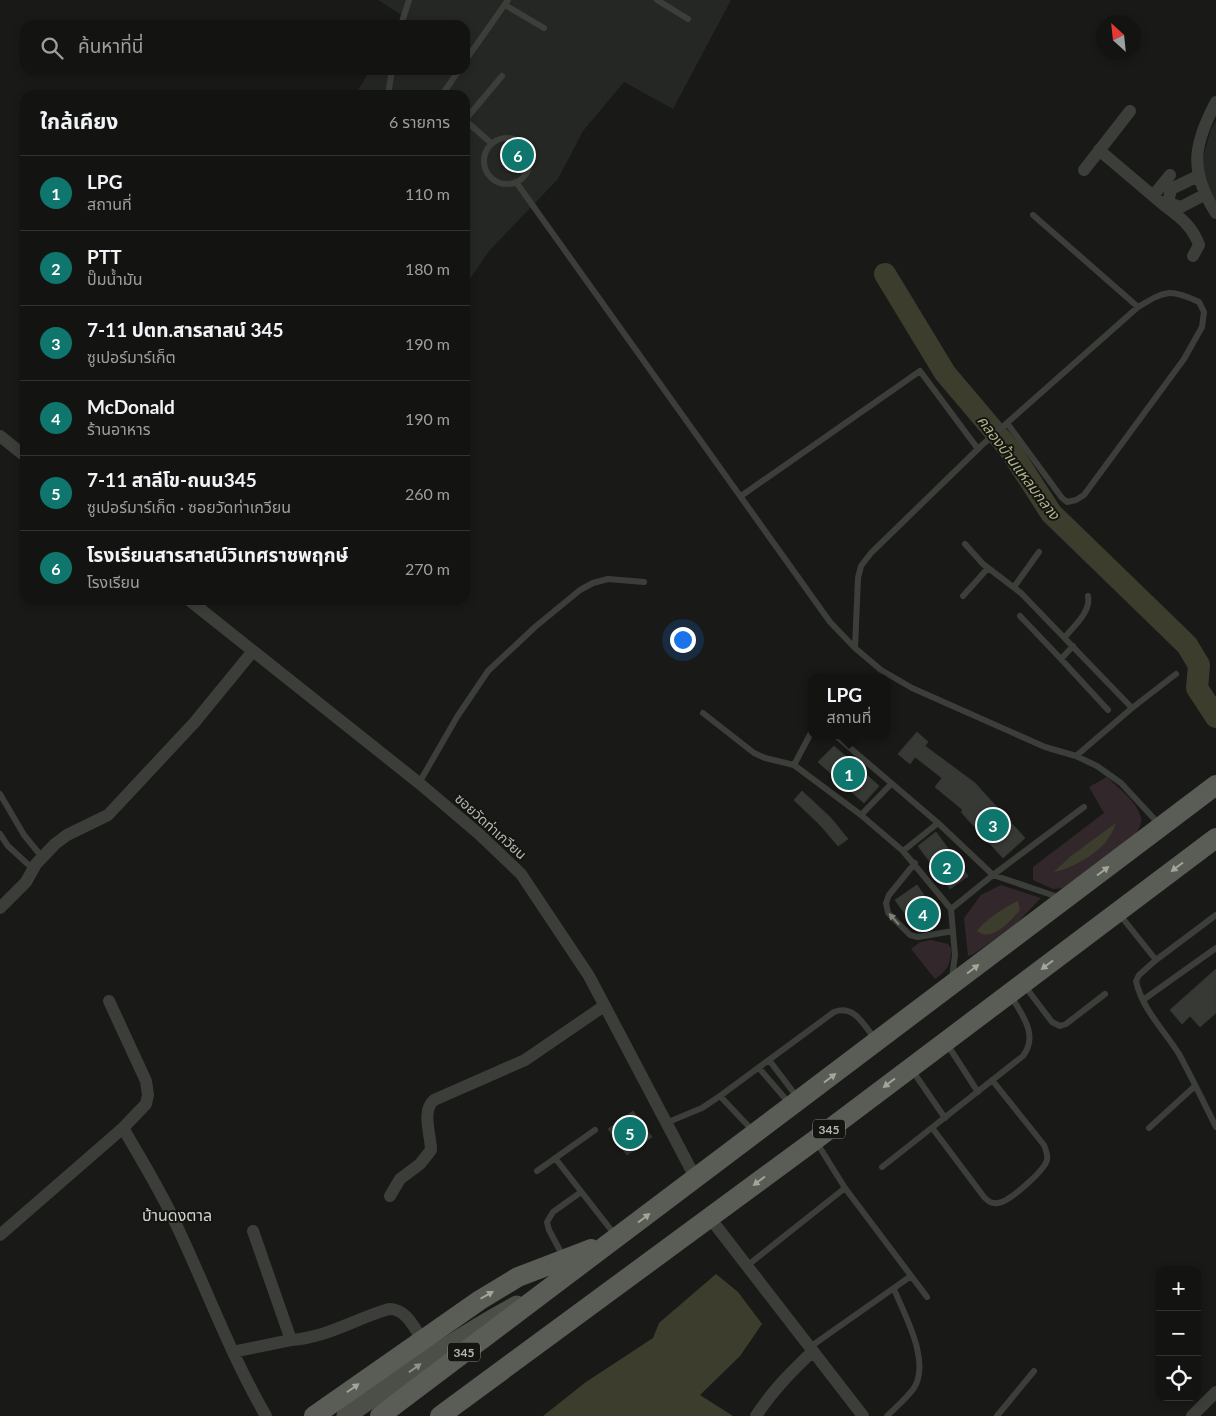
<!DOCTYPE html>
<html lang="th">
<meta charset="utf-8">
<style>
body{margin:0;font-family:Lato,"Noto Sans Thai",sans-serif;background:#202120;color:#f1f3f6}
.controls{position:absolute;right:15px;bottom:15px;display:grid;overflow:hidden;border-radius:10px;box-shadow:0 2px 8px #0003}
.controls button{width:45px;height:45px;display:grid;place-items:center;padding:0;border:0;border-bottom:1px solid #323332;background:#131412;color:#f1f3f6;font:25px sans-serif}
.compass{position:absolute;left:1096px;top:15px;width:45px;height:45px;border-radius:50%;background:#131412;box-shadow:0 2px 8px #0003;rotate:333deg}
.you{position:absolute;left:682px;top:639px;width:18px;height:18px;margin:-12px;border:4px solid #fff;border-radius:50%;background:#1a73e8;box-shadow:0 0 0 8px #1a73e833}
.badge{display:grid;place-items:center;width:32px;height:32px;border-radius:50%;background:#0f766e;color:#fff;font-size:16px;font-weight:700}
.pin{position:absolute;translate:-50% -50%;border:2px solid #fff;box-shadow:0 1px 5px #0006}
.popup{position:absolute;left:808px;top:674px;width:82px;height:65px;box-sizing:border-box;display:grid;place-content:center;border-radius:10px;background:#131412;filter:drop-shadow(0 1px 4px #0005);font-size:16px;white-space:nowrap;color:#9d9e9f}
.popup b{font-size:19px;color:#f1f3f6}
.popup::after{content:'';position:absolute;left:50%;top:100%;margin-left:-10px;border:10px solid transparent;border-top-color:#131412}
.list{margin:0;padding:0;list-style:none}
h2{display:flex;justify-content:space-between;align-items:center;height:65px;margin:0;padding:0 20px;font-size:21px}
h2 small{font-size:16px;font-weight:400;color:#9d9e9f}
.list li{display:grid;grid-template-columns:32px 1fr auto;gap:15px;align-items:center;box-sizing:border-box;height:75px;padding:0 20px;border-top:1px solid #323332}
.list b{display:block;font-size:19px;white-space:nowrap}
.list p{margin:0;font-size:16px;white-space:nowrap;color:#9d9e9f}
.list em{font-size:16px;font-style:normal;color:#9d9e9f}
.icon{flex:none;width:28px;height:28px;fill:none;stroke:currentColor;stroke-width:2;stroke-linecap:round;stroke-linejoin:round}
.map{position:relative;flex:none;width:1216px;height:1416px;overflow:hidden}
.search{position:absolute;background:#131412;box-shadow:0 2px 8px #0003;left:20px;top:20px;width:450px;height:55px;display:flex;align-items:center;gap:12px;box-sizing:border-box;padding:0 18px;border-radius:15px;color:#9d9e9f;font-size:19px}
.panel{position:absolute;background:#131412;box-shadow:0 2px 8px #0003;left:20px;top:90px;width:450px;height:515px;border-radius:15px}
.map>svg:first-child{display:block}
.built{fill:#252724}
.green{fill:#32282b}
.water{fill:#3d3d2e}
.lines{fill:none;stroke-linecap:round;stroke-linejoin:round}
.river{stroke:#3d3d2e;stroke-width:22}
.building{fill:#373935;stroke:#333632}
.service{stroke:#3c3f39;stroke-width:6}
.minor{stroke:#3c3f39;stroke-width:12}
.secondary{stroke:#4c4f47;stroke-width:19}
.primary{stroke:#5a5d55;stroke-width:20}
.oneway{fill:#a3a79a}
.oneway2{fill:#7f8278}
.oneway3{fill:#909488}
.labels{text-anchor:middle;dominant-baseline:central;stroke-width:4;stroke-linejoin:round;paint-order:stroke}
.shield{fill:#141513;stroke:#85887d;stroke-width:1}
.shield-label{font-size:12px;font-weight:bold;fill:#b5b9ab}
.street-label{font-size:14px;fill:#b5b9ab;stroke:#141513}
.water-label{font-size:15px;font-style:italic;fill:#afb283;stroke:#141513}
.quarter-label{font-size:16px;fill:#d2d5cb;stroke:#141513}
</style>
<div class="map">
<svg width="1216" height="1416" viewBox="0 0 1216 1416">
<rect width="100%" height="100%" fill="#191a18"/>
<path class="built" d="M378,0H731L673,109L624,82L583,131L558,179L489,251L465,286V95H355L370,70H465V25H398L403,16Z
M1216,121V213L1198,176L1211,129Z"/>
<path class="green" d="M1107,777C1117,787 1138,802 1141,818C1142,822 1139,829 1137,832C1119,853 1085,872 1063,888L1053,889L1033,880V867L1104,813L1089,787Z
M1001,885L1041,898L1014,926L972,955L968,956L964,918L981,895Z
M931,940L948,944L951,949C951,964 947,971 935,979L911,949L920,942Z"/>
<path class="water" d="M1116,823C1114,828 1112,833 1109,837C1100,853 1071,869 1054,872L1071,856Z
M1018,901L1020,910C1010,921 992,943 977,931C987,918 1004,908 1018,901Z
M716,1274L738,1292L762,1324L740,1356L700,1395L733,1416H543L586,1382L653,1338L659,1323Z"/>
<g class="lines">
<path class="river" d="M885,274L945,373L1011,451L1051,513L1187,645L1199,665L1197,688L1216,717"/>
</g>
<path class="building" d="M917,732L928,742L925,746L975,783L1025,838L1003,858L961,812L963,810L935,787L942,778L915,757L910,764L898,754Z
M834,746L879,786L864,803L818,762Z
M802,791L831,818L848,839L838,846L821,826L794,800Z
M936,832L968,876L950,889L918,846Z
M917,885L937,914V921L925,930L918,932L895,900Z
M1216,969V1013L1200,1027L1190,1016L1182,1024L1170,1010Z
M633,1111L652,1137L627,1155L608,1129Z"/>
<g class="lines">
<path class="service" d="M657,0L688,19
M505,5L544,28
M401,25L409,0
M465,61L508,0
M388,95L392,70
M442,95L459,70
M465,120L502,76
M465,120L491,143
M484 161a23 23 0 1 1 46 0a23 23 0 1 1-46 0Z
M516,182L830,622L855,648L881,670L912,688L1045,747L1076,756L1097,766L1121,783L1159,824
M1033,215L1138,307
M741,496L920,371L978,449
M965,544L983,564L1021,593L1132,708L1076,756
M1014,587L1039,552
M963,596L988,568
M199,609L207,600
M1020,616L1061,659L1073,646
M1065,637C1074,626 1091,612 1088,596
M855,648L858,578L861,566L871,553L981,446L1138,307C1165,291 1169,288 1199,302L1204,312L1202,327L1184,359L1084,495L1076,500L1067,502L1062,498L1007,423
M1061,659L1108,710
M1132,708L1176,674
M703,713L754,753L765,758L794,765L861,815L903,851L951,909
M835,735L938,823L993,875L1084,807
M794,765L812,731
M419,783L457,717L488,671L535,627L580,590L593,583L608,579L644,582
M0,794L24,835L42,857
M861,815L891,784
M0,834L8,846L33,869
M903,851L938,823
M915,863L889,895L886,903L888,913L910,935L918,937L953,931
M1120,915L1156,960L1139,975L1136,981C1142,1009 1164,1030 1179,1054C1192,1078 1204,1103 1216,1127
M1156,960L1216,915
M952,978L955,955L951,909L993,875L1061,898
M1024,985L1052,1022L1060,1026L1066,1024L1105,994
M1143,1000L1216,948
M947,1044L978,1092
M769,1060L797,1097
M759,1068L789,1103
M912,1070L945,1118
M720,1096L753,1131
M666,1123L702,1108L720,1096L834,1012C855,1004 864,1026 876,1040
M1149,1128L1195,1086
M933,1129L984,1197C988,1201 991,1204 998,1203C1009,1202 1044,1171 1047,1160C1048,1155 1046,1150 1044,1145L992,1080
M817,1143L845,1188L927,1297
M555,1158L615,1235
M882,1167L1023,1056C1039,1035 1022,1015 1011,996
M537,1171L595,1130
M564,1258L549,1230L547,1222L553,1212L581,1192
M748,1265L845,1188
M810,1347L911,1276
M887,1416C896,1407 907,1398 914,1388C931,1361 904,1314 894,1289
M997,1416L1034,1371"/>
<path class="minor" d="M1216,102C1193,145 1189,171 1216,213
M1099,150L1165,206L1168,203
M1084,170L1130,111
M1198,176L1171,189L1168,203L1181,207L1204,195
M1153,196L1170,175
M1165,206C1180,217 1193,227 1199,245L1193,256
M0,436L25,456
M189,600L419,783L479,834L521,874L589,976L696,1179
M0,908L26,882L36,864L55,844L67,835L108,815L194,723L253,651
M123,1128C141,1159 160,1190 175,1222C206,1287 230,1354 266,1416
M390,1196L400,1179L420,1164L431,1150C431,1135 421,1111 434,1100L525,1060L604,1006
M710,1218L863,1416
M253,1231L291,1340C329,1337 354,1319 389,1309C406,1309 413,1326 422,1339
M0,1235L123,1128L146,1104L148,1095L146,1081L109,1001
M233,1352L291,1340
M756,1416C772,1391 792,1371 813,1351
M1192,1416L1216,1392"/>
<path class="secondary" d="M346,1416C402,1377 457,1337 517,1305"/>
<path class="primary" d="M314,1416L480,1300L518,1277L591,1249
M380,1416L1216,785
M440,1416L815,1140L1216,838"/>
</g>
<defs><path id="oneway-solid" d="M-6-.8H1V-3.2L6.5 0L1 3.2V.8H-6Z" transform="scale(1.25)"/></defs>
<g class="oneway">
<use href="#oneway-solid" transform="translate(1177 867) rotate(143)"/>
<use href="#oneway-solid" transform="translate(1103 871) rotate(-37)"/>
<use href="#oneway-solid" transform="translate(1047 965) rotate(143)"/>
<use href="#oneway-solid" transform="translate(973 969) rotate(-37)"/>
<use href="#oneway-solid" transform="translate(830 1078) rotate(-37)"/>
<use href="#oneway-solid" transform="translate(889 1083) rotate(143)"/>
<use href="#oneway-solid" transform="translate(759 1181) rotate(143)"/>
<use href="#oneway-solid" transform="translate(644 1218) rotate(-37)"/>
<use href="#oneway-solid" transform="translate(487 1295) rotate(-30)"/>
<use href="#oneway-solid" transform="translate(353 1388) rotate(-35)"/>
</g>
<use class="oneway2" href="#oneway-solid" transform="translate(894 919) rotate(-132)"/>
<use class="oneway3" href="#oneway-solid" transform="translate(415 1368) rotate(-35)"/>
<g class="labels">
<g class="shield">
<rect x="813" y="1119.5" width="32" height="19" rx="4"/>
<rect x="448" y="1342.5" width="32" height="19" rx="4"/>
</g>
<g class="shield-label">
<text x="829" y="1129">345</text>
<text x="464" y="1352">345</text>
</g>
<g class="street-label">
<text transform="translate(491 826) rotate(42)">ซอยวัดท่าเกวียน</text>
</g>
<g class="water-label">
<text transform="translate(1019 467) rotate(53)">คลองบ้านแหลมกลาง</text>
</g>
<g class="quarter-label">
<text x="177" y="1214">บ้านดงตาล</text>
</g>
</g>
</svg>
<div class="controls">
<button>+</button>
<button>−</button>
<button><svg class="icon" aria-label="locate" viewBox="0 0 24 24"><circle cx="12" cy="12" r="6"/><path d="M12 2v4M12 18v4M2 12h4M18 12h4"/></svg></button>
</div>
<svg class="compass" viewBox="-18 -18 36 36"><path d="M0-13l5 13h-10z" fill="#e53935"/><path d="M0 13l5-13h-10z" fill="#9d9e9f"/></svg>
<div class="you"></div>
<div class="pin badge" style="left:849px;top:774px">1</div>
<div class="popup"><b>LPG</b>สถานที่</div>
<div class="pin badge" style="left:947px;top:867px">2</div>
<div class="pin badge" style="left:993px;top:825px">3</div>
<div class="pin badge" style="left:923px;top:914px">4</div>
<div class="pin badge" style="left:630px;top:1133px">5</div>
<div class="pin badge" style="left:518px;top:155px">6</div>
<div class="search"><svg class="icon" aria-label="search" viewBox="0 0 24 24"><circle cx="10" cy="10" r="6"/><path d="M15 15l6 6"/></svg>ค้นหาที่นี่</div>
<section class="panel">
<h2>ใกล้เคียง<small>6 รายการ</small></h2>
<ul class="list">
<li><span class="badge">1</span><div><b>LPG</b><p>สถานที่</p></div><em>110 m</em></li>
<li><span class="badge">2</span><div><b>PTT</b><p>ปั๊มน้ำมัน</p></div><em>180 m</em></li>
<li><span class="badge">3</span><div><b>7-11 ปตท.สารสาสน์ 345</b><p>ซูเปอร์มาร์เก็ต</p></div><em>190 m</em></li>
<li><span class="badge">4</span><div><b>McDonald</b><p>ร้านอาหาร</p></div><em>190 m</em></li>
<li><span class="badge">5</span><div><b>7-11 สาลีโข-ถนน345</b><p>ซูเปอร์มาร์เก็ต · ซอยวัดท่าเกวียน</p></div><em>260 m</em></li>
<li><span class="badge">6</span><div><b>โรงเรียนสารสาสน์วิเทศราชพฤกษ์</b><p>โรงเรียน</p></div><em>270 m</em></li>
</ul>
</section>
</div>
